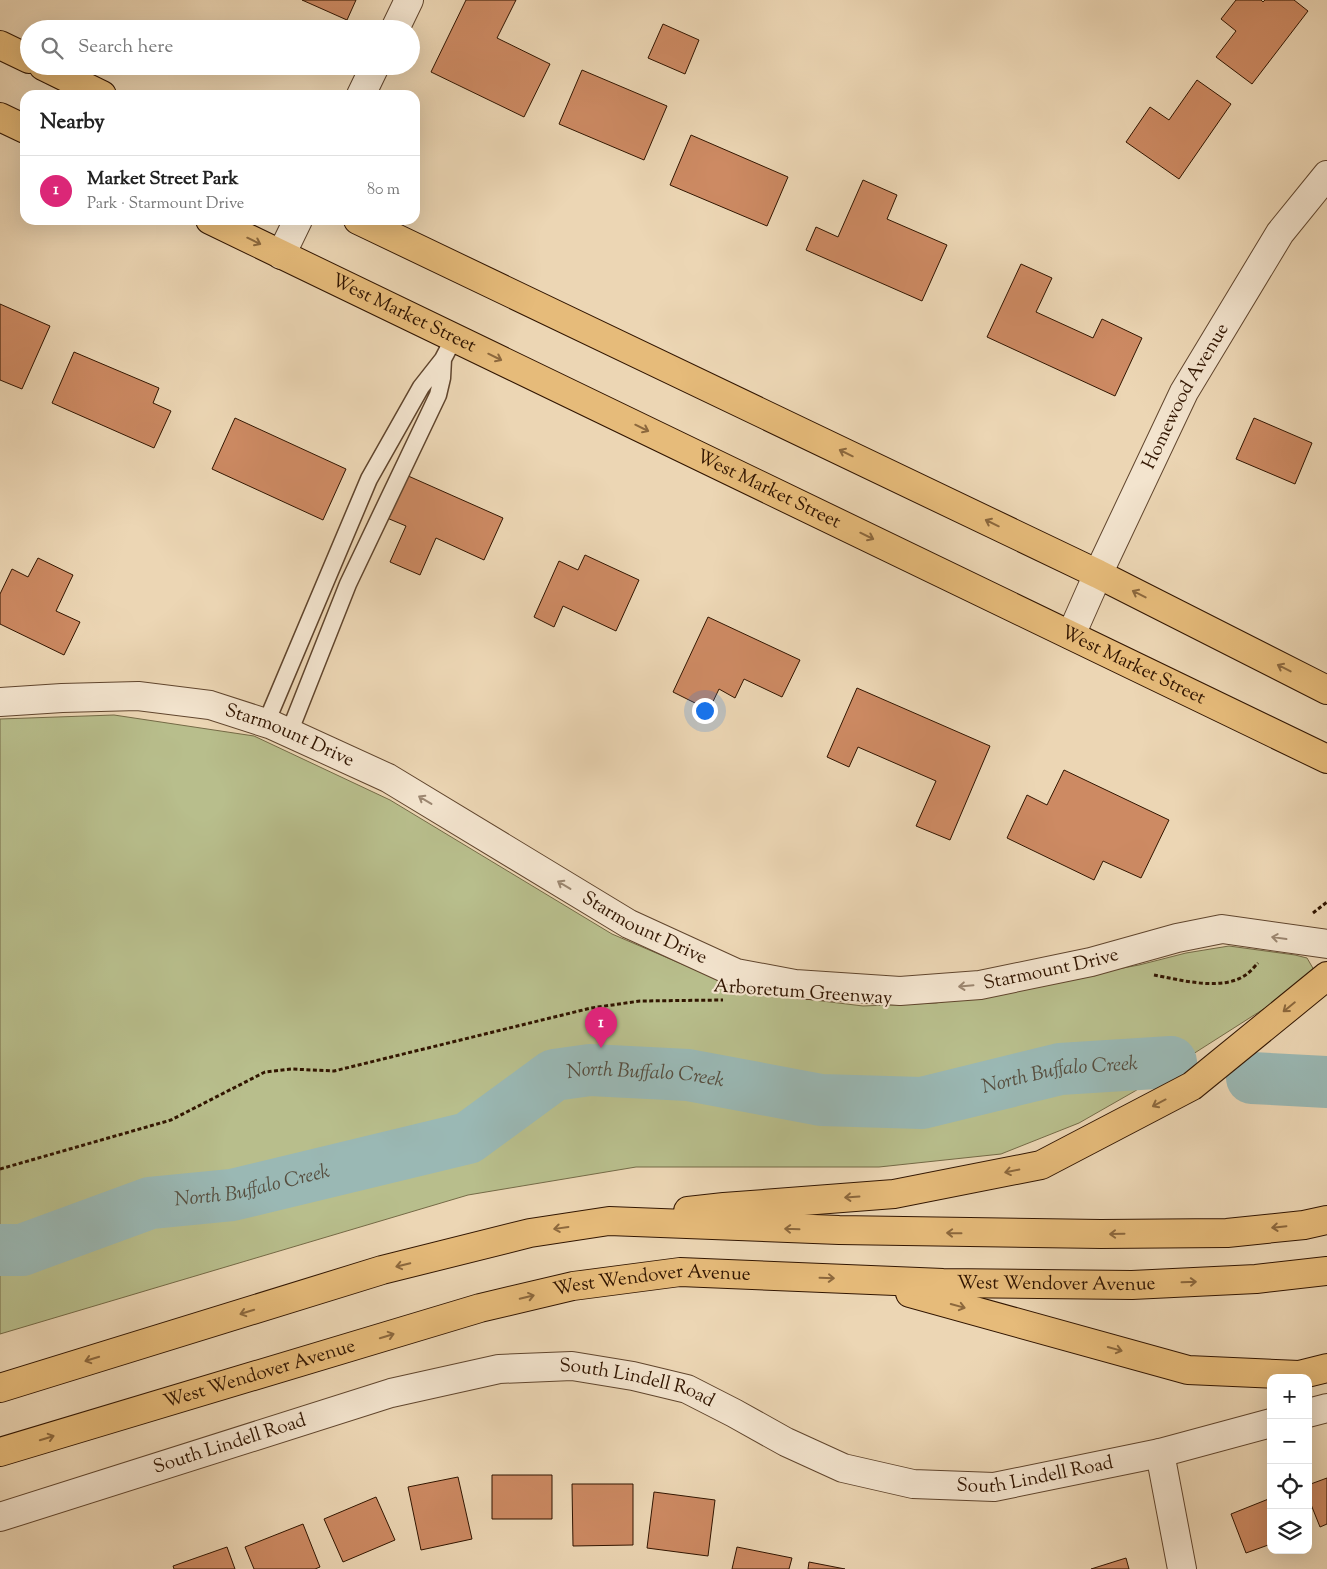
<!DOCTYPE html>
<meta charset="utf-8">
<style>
body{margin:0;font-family:"Sorts Mill Goudy",serif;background:#f2f2f2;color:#222}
.controls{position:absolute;right:15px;bottom:15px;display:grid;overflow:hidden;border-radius:10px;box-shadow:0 5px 20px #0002}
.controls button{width:45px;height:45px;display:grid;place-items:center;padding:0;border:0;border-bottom:1px solid #e0e0e0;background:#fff;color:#222;font:25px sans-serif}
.you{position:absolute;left:704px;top:710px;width:18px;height:18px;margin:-12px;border:4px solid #fff;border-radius:50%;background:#1a73e8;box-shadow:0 0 0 8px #1a73e833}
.badge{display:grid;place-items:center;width:32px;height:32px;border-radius:50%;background:#db2777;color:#fff;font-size:16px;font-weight:700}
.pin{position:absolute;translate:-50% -41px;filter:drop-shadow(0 1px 2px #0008)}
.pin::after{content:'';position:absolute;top:26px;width:18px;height:15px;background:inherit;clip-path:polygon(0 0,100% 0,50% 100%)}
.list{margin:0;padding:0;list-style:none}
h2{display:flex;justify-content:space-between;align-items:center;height:65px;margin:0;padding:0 20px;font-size:21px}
h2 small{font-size:16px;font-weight:400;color:#767676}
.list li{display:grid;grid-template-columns:32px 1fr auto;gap:15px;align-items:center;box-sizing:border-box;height:70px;padding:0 20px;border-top:1px solid #e0e0e0}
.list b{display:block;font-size:19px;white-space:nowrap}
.list p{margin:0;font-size:16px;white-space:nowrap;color:#767676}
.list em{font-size:16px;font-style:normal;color:#767676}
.icon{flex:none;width:28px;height:28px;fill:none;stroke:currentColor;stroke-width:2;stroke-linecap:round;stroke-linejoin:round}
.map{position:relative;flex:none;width:1327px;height:1569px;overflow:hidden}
.search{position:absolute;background:#fff;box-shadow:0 5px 20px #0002;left:20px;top:20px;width:400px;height:55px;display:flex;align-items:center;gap:12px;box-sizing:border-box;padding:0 18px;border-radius:28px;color:#767676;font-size:19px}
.panel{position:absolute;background:#fff;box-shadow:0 5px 20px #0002;left:20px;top:90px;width:400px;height:135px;border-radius:15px}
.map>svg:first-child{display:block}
.green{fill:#b8be8c;stroke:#746a46}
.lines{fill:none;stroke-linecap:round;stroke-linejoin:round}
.river{stroke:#9ab8b4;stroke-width:52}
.building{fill:#cd8a63;stroke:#311500}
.service-casing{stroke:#60452d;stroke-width:19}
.minor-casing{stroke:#60452d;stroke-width:30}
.primary-casing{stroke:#311500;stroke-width:30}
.motorway-casing{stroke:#311500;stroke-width:30}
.path{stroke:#311500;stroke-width:3;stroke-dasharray:4 2.5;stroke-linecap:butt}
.service{stroke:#f3e4ce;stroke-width:16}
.minor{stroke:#f3e4ce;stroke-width:28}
.primary{stroke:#e6bb7a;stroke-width:28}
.motorway{stroke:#e6bb7a;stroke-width:28}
.oneway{stroke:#8c683d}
.oneway2{stroke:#9c8771}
.labels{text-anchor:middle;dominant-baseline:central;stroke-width:4.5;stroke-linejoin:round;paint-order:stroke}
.street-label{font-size:19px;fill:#311500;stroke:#f3e4ce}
.water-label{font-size:20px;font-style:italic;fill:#564e3f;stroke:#f3e4ce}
</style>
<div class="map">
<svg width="1327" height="1569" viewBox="0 0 1327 1569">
<rect width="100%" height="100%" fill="#ecd6b4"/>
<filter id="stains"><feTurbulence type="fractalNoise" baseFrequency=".004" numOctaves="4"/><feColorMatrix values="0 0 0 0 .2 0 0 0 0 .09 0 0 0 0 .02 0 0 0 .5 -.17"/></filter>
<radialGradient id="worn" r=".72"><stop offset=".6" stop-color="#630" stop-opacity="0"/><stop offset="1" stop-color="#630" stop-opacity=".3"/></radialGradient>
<path class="green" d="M114,715L254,736L390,800L612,934L719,980L781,996L863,1006L936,1003L1139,965L1186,953L1229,946L1295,955L1307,958L1314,970L1306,982L1135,1091L1079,1123L1001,1154L879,1167H636L468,1195L0,1334V719Z"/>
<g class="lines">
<g class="river">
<path d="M1252,1078L1327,1082"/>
<path id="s1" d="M0,1250H22L150,1203L232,1195L468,1138L554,1075L590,1070L688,1075L821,1100L922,1103L1060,1069L1171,1062"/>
</g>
</g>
<path class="building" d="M302,0H356L347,20Z
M466,0H516L497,38L550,64L524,117L431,72Z
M1236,0H1261L1263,2L1265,0H1294L1308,11L1252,84L1216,57L1236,31L1221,19Z
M663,24L699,40L685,74L648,58Z
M582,70L667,106L644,160L559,124Z
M1197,80L1231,104L1179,179L1126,142L1150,107L1169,120Z
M691,135L788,177L767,226L670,185Z
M863,180L897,195L887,219L947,245L922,301L806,250L816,227L838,237Z
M1021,264L1052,278L1036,312L1093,338L1102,319L1142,338L1115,396L987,337Z
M0,304L50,326L22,389L0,380Z
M74,352L159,388L153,403L171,411L154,448L52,403Z
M235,418L346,469L323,520L212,469Z
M1254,418L1312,443L1295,484L1236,459Z
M406,475L503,518L484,560L436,538L420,575L390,562L406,526L387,518Z
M585,555L639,580L616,631L563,606L554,627L534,617L559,561L578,570Z
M38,558L73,575L56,611L80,622L64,655L0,624V594L12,569L28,577Z
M708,617L800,660L782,697L744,679L735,698L719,689L709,710L673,692Z
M857,688L990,746L950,840L916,826L936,781L858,747L849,767L827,757Z
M1064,770L1169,820L1141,878L1103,861L1094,880L1007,838L1027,795L1047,805Z
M492,1475H552V1519H492Z
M458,1477L472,1539L421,1550L408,1487Z
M1327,1478V1524L1320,1527L1308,1497V1485Z
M572,1484H633V1545L573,1546Z
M654,1492L715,1500L708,1556L647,1548Z
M376,1497L395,1540L343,1562L324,1519Z
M1271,1498V1544L1246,1553L1231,1514Z
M303,1524L320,1567L315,1569H254L245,1547Z
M227,1547L235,1569H174L173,1566Z
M737,1547L792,1558L789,1569H732Z
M1126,1558L1129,1569H1091Z
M809,1562L845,1569H808Z"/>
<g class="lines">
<g class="service-casing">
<path id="service" d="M266,723L369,479L421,387L443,359L454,338
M289,733L348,584L438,395L442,378L443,359"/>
</g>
<g class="minor-casing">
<g id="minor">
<path d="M395,29L409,0"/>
<path d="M361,95L375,66"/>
<path d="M281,255L298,220"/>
<path id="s2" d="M1071,635L1098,574L1184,392L1280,233L1327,175"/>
<path id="s3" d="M0,702L62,698L138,696L210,705L272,725L388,778L629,924L736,973L795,984L900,991L980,985L1091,962L1177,938L1222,929L1327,944"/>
<path d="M1308,1413L1327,1408"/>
<path d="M1160,1453L1182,1569"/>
<path id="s4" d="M0,1517L391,1393L499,1369L572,1366L633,1376L687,1389L734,1413L786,1442L843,1468L913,1484L994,1487L1160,1453L1271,1423"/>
</g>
</g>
<g class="primary-casing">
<g id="primary">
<path d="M0,45L29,59"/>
<path d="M43,66L102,95"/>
<path d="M0,117L25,129"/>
<path id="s5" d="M210,220L1327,759"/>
<path d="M358,220L1098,574L1327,690"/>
</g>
</g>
<g class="motorway-casing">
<g id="motorway">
<path d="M688,1211L724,1207L894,1194L1041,1165L1192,1086L1327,976"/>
<path d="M910,1293L1188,1370L1299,1375L1327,1368"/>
<path d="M0,1388L382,1270L530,1233L609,1221L839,1230L1101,1234L1227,1233L1304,1225L1327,1220"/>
<path id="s6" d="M0,1452L480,1308L573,1286L680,1272L943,1283L1132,1285L1256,1279L1327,1271"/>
</g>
</g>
<path class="path" d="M1313,913L1327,902
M1154,975C1181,980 1223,992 1247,974C1251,971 1255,966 1258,963
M0,1169L171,1120L265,1072L291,1069L334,1071L591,1008L640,1001L723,1000"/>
<use href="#service" class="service"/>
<use href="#minor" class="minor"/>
<use href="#primary" class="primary"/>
<use href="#motorway" class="motorway"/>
</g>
<defs><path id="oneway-shaft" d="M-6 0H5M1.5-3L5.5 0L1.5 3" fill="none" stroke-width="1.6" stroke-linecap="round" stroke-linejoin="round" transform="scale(1.25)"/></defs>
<g class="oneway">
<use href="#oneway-shaft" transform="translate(254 241) rotate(26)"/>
<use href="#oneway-shaft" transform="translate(495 357) rotate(26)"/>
<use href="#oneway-shaft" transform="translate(642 428) rotate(26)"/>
<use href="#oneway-shaft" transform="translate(846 453) rotate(-154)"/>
<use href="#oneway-shaft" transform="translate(992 523) rotate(-154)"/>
<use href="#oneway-shaft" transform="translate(867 536) rotate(26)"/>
<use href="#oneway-shaft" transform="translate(1139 594) rotate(-153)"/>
<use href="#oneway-shaft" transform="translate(1284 668) rotate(-153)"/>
<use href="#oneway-shaft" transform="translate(1289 1007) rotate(141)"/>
<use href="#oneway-shaft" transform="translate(1159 1103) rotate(152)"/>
<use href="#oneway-shaft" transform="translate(1012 1171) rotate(169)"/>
<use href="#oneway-shaft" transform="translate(852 1197) rotate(176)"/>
<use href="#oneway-shaft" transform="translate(1279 1227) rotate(174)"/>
<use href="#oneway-shaft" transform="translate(561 1228) rotate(172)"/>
<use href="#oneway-shaft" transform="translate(792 1229) rotate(-178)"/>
<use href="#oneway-shaft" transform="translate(954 1233) rotate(-179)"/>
<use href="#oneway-shaft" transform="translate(1117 1234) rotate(179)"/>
<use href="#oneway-shaft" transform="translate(403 1265) rotate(166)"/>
<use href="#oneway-shaft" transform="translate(827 1278) rotate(2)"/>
<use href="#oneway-shaft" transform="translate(1189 1282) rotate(-2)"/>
<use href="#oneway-shaft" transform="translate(527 1297) rotate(-13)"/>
<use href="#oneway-shaft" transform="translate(958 1306) rotate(15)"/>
<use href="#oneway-shaft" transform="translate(247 1312) rotate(163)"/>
<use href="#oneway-shaft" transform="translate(387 1336) rotate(-17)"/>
<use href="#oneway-shaft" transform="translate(1115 1349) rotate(15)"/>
<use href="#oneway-shaft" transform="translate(92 1359) rotate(163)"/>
<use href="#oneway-shaft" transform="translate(47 1438) rotate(-17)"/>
</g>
<g class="oneway2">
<use href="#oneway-shaft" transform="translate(425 800) rotate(-149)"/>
<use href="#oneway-shaft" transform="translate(564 885) rotate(-149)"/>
<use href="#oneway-shaft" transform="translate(1279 938) rotate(-172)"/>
<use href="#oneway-shaft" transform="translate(966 986) rotate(175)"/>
</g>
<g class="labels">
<g class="street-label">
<text stroke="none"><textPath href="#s5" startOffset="215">West Market Street</textPath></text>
<text stroke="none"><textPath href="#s2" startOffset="265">Homewood Avenue</textPath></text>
<text stroke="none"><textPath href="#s5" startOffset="620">West Market Street</textPath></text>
<text stroke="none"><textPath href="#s5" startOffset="1025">West Market Street</textPath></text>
<text stroke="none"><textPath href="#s3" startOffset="296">Starmount Drive</textPath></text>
<text stroke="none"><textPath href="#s3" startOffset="701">Starmount Drive</textPath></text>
<text stroke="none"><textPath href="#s3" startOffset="1121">Starmount Drive</textPath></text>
<text transform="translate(803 993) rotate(4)">Arboretum Greenway</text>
<text stroke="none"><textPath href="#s6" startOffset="1081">West Wendover Avenue</textPath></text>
<text stroke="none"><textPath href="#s6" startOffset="676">West Wendover Avenue</textPath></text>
<text stroke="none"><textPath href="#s6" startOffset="271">West Wendover Avenue</textPath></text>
<text stroke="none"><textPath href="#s4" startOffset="661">South Lindell Road</textPath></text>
<text stroke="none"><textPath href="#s4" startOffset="241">South Lindell Road</textPath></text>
<text stroke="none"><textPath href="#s4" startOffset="1081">South Lindell Road</textPath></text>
</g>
<g class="water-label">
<text stroke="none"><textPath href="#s1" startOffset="1102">North Buffalo Creek</textPath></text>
<text stroke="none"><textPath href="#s1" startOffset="682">North Buffalo Creek</textPath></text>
<text stroke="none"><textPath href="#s1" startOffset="262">North Buffalo Creek</textPath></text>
</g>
</g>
<rect width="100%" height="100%" filter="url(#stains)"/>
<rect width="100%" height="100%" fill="url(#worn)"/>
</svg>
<div class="controls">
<button>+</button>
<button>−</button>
<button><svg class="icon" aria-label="locate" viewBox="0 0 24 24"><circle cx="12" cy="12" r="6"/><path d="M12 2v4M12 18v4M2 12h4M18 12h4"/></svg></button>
<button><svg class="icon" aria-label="layers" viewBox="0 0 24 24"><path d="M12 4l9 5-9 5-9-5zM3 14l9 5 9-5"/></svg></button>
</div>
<div class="you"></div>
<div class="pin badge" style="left:601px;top:1048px">1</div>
<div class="search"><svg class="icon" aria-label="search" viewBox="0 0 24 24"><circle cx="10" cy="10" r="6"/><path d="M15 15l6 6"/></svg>Search here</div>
<section class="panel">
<h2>Nearby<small></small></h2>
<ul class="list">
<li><span class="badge">1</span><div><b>Market Street Park</b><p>Park · Starmount Drive</p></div><em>80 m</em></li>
</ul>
</section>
</div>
